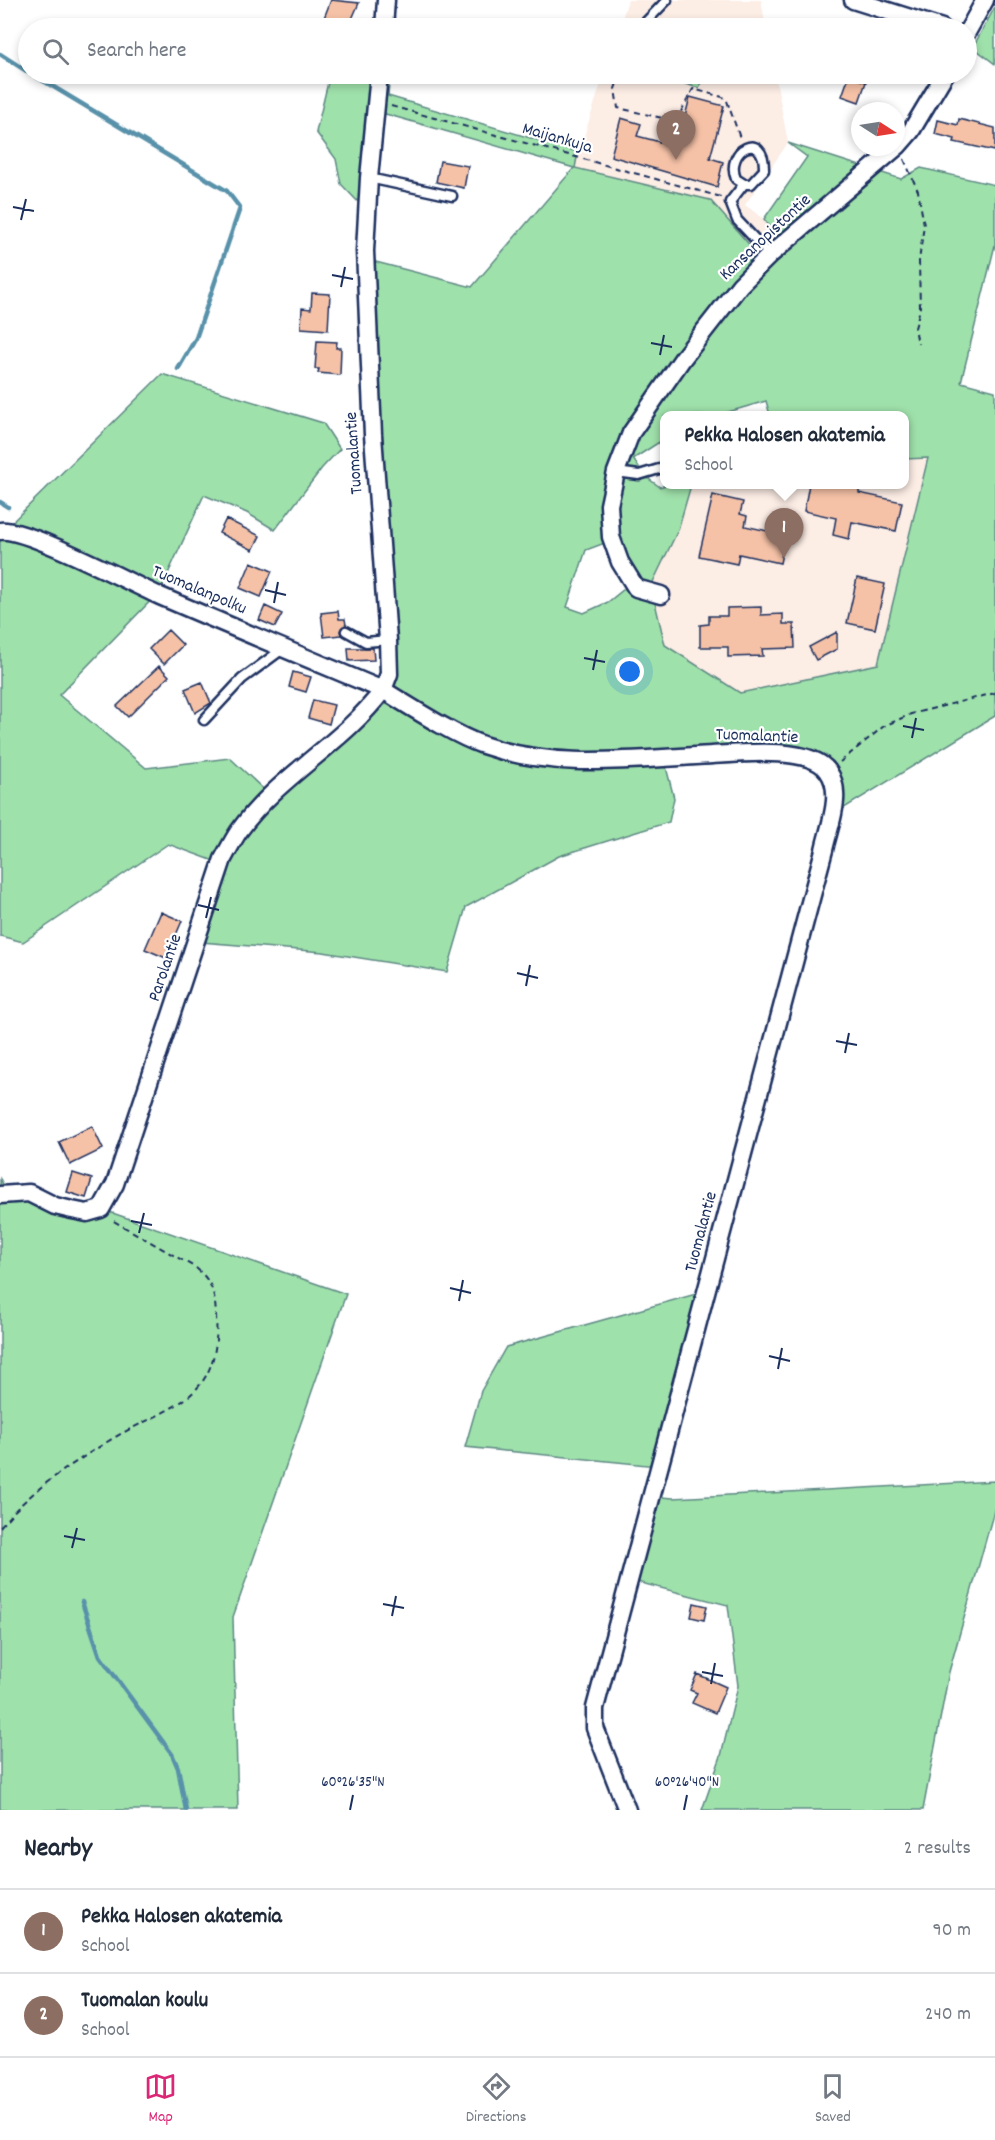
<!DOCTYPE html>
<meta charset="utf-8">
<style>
body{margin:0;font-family:Dekko,sans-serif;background:#f2f2f3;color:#1f2937}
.compass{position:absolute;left:851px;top:102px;width:54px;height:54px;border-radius:50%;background:#fff;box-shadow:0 3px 9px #0003;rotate:102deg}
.you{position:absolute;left:630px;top:672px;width:21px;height:21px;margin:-15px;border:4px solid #fff;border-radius:50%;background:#1a73e8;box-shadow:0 0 0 9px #1a73e833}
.badge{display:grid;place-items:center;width:39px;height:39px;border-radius:50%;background:#db2777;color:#fff;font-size:20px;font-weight:700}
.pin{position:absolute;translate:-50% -50px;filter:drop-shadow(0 2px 3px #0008)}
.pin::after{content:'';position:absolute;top:32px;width:21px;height:18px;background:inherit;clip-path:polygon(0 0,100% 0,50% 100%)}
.popup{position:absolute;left:660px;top:411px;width:249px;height:78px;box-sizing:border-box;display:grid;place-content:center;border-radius:12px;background:#fff;filter:drop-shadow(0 2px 4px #0005);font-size:20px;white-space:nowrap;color:#747a83}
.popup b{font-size:22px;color:#1f2937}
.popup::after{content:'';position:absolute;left:50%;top:100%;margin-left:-12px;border:12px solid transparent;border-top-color:#fff}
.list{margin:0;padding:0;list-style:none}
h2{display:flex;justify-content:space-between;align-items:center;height:78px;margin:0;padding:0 24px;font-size:26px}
h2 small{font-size:20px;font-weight:400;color:#747a83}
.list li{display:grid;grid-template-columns:39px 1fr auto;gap:18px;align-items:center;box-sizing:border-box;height:84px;padding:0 24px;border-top:2px solid #e0e1e3}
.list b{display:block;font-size:22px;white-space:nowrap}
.list p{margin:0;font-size:20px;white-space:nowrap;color:#747a83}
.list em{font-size:20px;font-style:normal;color:#747a83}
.icon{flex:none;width:33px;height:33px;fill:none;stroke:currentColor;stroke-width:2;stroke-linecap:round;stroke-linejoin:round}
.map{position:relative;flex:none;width:995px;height:1810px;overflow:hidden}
.search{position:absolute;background:#fff;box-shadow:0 3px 9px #0003;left:18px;right:18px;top:18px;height:66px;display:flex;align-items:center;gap:15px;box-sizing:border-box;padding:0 21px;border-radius:33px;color:#747a83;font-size:22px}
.sheet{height:246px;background:#fff}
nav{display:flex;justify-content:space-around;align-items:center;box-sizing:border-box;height:84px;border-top:2px solid #e0e1e3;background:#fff;font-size:16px;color:#747a83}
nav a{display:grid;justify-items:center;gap:3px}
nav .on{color:#db2777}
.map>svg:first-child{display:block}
.built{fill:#fcede5}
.green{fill:#9fe1ab;stroke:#5d8884;stroke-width:1.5;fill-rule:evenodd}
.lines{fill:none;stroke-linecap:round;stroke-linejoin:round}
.stream{stroke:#5891aa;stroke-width:4.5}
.building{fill:#f6c2a7;stroke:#1b2f5e;stroke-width:1.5}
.service-casing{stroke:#1b2f5e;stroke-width:13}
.minor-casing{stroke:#1b2f5e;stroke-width:21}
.path{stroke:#1b2f5e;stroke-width:2;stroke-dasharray:6 4.5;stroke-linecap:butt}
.service{stroke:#fff;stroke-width:8}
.minor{stroke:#fff;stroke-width:16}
.ticks{fill:none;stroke:#1b2f5e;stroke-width:2}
.labels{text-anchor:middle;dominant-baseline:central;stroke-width:4.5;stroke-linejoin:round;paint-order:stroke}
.street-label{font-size:18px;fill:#1b2f5e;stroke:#fff}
.ticks-label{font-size:15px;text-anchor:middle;fill:#1b2f5e;stroke:#fff;stroke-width:4.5;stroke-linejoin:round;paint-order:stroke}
</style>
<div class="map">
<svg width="995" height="1810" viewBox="0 0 995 1810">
<rect width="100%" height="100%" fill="#fff"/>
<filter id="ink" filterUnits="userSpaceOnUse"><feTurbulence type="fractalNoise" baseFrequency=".0167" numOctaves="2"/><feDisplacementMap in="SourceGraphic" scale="12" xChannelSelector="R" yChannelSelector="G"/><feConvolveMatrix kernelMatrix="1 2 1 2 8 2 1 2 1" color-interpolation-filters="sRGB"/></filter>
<g filter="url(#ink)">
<path class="built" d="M628,0H761L766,28H619Z
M604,74H775L788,143L745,205L764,219L781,241L761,259L574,168Z
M928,457L878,664L740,693L664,645L651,586L678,530L691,485L904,484V459Z"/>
<path class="green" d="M995,7V64L973,47Z
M330,74H390L388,96L578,152L575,168L710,200L761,258L781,241L764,219L807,157L788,143L901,179L921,168L995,185V245L961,382L995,391V716L841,810C829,786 822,770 796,760L666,767L674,798L669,822L559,856L466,907L447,972L323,952L201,942L228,866L168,844L23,942L0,936V534L162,374L323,423L340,449L322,468L275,530L247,513L204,495L160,591L59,695L146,768L230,758L275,800L388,702L390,559L372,261L472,287L574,168L382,113L360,204L341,184L336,159L316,132ZM766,401L770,415L904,416V459L928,458L878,664L740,693L665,645L651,586L678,530L691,485H666L660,487L646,477L633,459L664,439V416L718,415ZM618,538L635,580L608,602L584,613L567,607L586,550Z
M651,74H704L699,88Z
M0,1179L9,1194L101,1209L346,1294L233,1617L238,1810H0Z
M703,1292L657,1466L465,1447L481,1391L506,1347Z
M995,1481V1507L949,1672L923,1810H702L721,1756L738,1686L728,1605L625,1579L649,1496L673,1498Z"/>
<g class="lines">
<path class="stream" d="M0,54L28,72
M32,74L227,191L240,208L196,338L178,369
M0,502L8,507
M82,1602L100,1656L172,1754L178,1768L186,1810"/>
</g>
<path class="building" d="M331,0L359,3L348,28H336L322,23Z
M849,76L866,82L859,102L842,96Z
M690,97L724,106L710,158L723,162L717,187L611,156L621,118L641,124L637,136L660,142L663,131L680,136Z
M959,119L995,128V151L954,142L955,139L935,134L938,120L958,125Z
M440,161L468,166L464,188L436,182Z
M312,293L330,294L328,330L301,328L302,308L311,309Z
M317,341L337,342L336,348H341L340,375L318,373L319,369H315Z
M809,484H839L859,489V493L902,502L896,531L852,522L849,539L833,535L836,518L804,511Z
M713,495L743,502L740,514L747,516L745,526L786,535L780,563L739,554L737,564L699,556Z
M226,519L260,536L253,550L219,533Z
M251,562L272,571L261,597L240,588Z
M857,578L885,584L875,629L847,623Z
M265,606L282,614L275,627L259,620Z
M761,607V615L783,614V624H794L795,648L762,649L763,656L728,657V647H700V625L709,624V616H727V608Z
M338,611L339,619H345L346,625L340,631L341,635L324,637L321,613Z
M168,630L183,645L164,664L149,649Z
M837,632V649L816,660L809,647Z
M348,648H373L374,660L349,661Z
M159,666L169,676L128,717L117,706Z
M293,672L311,677L306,692L289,687Z
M202,682L211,703L195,713L185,689Z
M313,700L334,705L329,724L308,718Z
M161,912L182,921L166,958L145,949Z
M92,1126L103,1149L70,1165L59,1142Z
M73,1173L92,1179L86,1198L67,1192Z
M694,1603L707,1606L704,1620L691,1617Z
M697,1674L726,1687L715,1713L692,1703L697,1693L690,1690Z"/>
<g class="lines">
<g class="service-casing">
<path id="service" d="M640,28L667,0
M369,178L452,196
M744,184L736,179C724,150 765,128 764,170L751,184H744L730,202L737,220L770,255
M616,472L639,475L659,469
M346,631L366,642L388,640
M204,720L242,679L284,648"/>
</g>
<g class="minor-casing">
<path id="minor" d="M853,0L942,28
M384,28L386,0
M966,34L985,0
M379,74L369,178L365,251L373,435L388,640L389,674L383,690C411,707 454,735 483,745C552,769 624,760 696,756C726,755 809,743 828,771C844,793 829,826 824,850L595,1708V1728L627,1810
M0,531C25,527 130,583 160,596C234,628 309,659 383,690C343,744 278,776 239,831C233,840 228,850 223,859L115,1184L101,1209L87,1213L72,1210L55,1206L29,1193L0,1195
M661,595L636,588L620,562L611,537L609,505L616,472L631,433L683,358L740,285L770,255L898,146L911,131L945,74"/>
</g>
<path class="path" d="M620,74L615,89L618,108L676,121L693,89L726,98L740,138
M391,106L721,197
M904,159L918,191L924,225L919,261L920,309L915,328L918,344
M840,762L884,726L911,714L995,693
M0,1527C30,1491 67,1467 107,1442C167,1405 222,1404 216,1316C215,1295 213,1282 196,1268L112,1220"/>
<use href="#service" class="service"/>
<use href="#minor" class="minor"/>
</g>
</g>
<path class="ticks" d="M13,207L34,211M21,220L26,199M332,275L353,279M341,287L345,267M651,343L672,347M660,355L664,335M265,590L286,595M274,603L278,582M584,658L605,662M593,670L597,650M903,726L924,730M912,738L916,718M198,905L219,910M206,918L211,897M517,973L538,978M526,986L530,965M836,1041L857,1045M845,1053L849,1033M131,1221L152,1225M139,1233L144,1213M450,1288L471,1293M459,1301L463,1280M769,1356L790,1361M778,1369L782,1348M64,1536L85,1540M72,1548L77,1528M383,1604L404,1608M392,1616L396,1596M702,1672L723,1676M711,1684L715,1663M350,1810L353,1795M684,1810L687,1795"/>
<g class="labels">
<g class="street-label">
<text transform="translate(557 139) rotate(16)">Maijankuja</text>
<text transform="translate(766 238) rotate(-43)">Kansanopistontie</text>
<text transform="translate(355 453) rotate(-94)">Tuomalantie</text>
<text transform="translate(199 591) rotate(23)">Tuomalanpolku</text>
<text transform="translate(757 737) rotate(2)">Tuomalantie</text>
<text transform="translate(166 968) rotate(-71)">Parolantie</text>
<text transform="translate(702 1232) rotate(-75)">Tuomalantie</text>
</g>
</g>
<g class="ticks-label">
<text x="353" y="1786">60°26'35"N</text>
<text x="687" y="1786">60°26'40"N</text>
</g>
</svg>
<svg class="compass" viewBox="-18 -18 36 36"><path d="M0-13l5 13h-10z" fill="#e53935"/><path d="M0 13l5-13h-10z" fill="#747a83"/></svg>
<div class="you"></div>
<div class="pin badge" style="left:784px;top:558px;background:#8d6e63">1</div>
<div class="popup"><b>Pekka Halosen akatemia</b>School</div>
<div class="pin badge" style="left:676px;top:160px;background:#8d6e63">2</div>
<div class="search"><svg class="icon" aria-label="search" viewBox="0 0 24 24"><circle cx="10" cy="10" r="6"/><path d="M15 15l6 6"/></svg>Search here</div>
</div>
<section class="sheet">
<h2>Nearby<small>2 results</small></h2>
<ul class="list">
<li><span class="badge" style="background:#8d6e63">1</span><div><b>Pekka Halosen akatemia</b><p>School</p></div><em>90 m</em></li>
<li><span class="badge" style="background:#8d6e63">2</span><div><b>Tuomalan koulu</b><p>School</p></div><em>240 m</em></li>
</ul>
</section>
<nav>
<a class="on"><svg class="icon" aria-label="map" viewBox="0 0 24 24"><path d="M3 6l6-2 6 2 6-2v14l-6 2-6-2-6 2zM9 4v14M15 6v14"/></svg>Map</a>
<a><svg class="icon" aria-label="directions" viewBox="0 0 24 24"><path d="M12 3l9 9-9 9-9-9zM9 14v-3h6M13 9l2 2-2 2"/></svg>Directions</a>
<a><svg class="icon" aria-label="saved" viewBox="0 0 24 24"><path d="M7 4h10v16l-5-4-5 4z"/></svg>Saved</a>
</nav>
